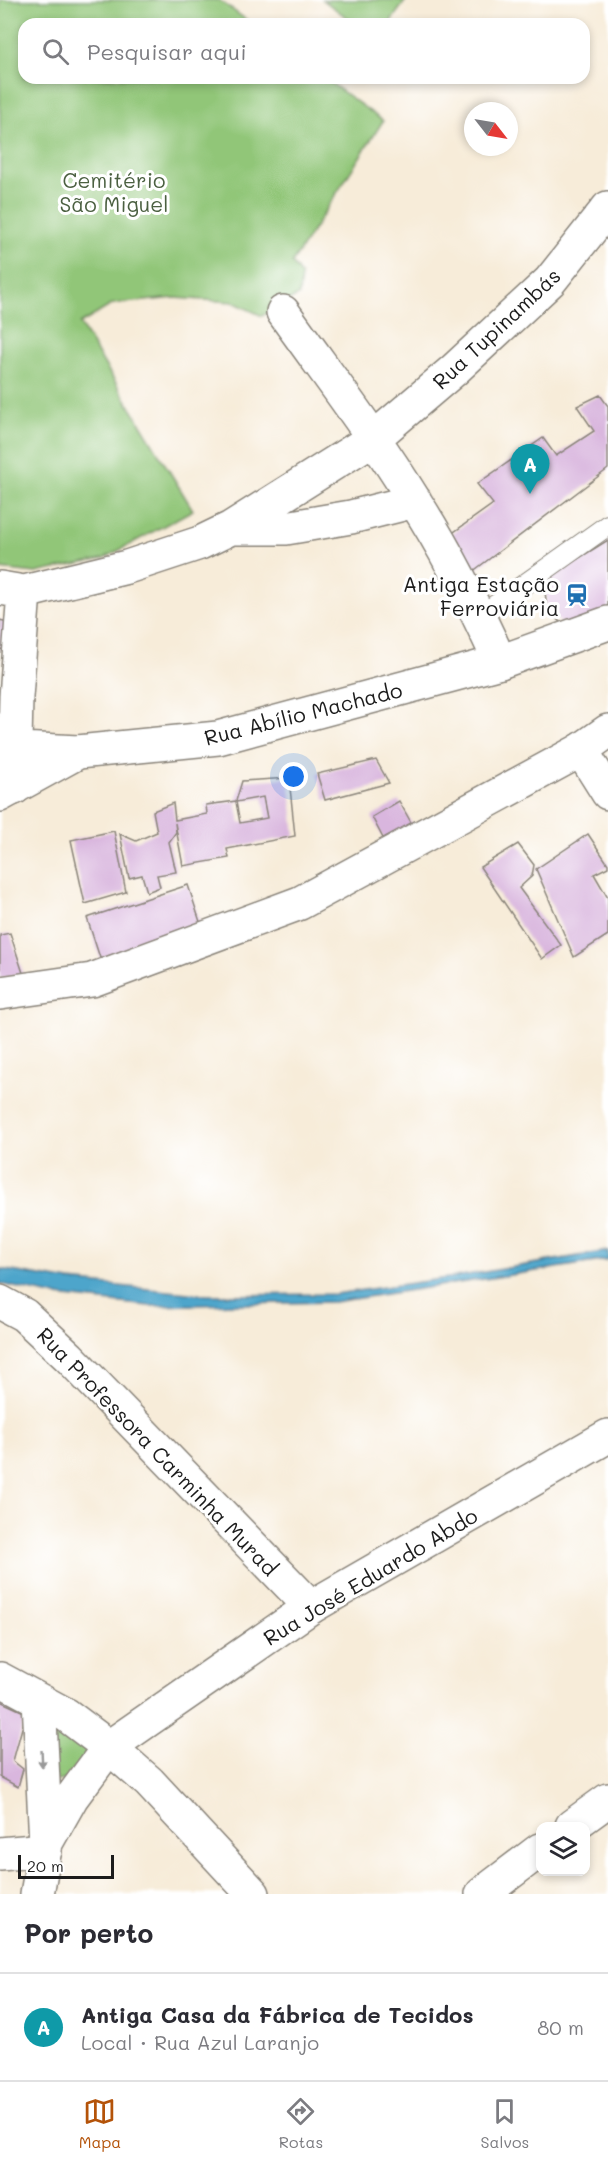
<!DOCTYPE html>
<html lang="pt">
<meta charset="utf-8">
<style>
body{margin:0;font-family:Mali,sans-serif;background:#f7f7f7;color:#2b2b33}
.controls{position:absolute;right:18px;bottom:18px;display:grid;overflow:hidden;border-radius:12px;box-shadow:0 3px 9px #0003}
.controls button{width:54px;height:54px;display:grid;place-items:center;padding:0;border:0;border-bottom:2px solid #e1e1e2;background:#fff;color:#2b2b33;font:30px sans-serif}
.compass{position:absolute;left:464px;top:102px;width:54px;height:54px;border-radius:50%;background:#fff;box-shadow:0 3px 9px #0003;rotate:121deg}
.scale{position:absolute;left:18px;bottom:15px;width:96px;box-sizing:border-box;padding-left:6px;border:3px solid #1c1c1c;border-top:0;font-size:16px;line-height:21px;white-space:nowrap;color:#1c1c1c;-webkit-text-stroke:4px #fff;paint-order:stroke}
.you{position:absolute;left:294px;top:777px;width:21px;height:21px;margin:-15px;border:4px solid #fff;border-radius:50%;background:#1a73e8;box-shadow:0 0 0 9px #1a73e833}
.badge{display:grid;place-items:center;width:39px;height:39px;border-radius:50%;background:#b45309;color:#fff;font-size:20px;font-weight:700}
.pin{position:absolute;translate:-50% -50px;filter:drop-shadow(0 2px 3px #0008)}
.pin::after{content:'';position:absolute;top:32px;width:21px;height:18px;background:inherit;clip-path:polygon(0 0,100% 0,50% 100%)}
.list{margin:0;padding:0;list-style:none}
h2{display:flex;justify-content:space-between;align-items:center;height:78px;margin:0;padding:0 24px;font-size:26px}
h2 small{font-size:20px;font-weight:400;color:#7c7c81}
.list li{display:grid;grid-template-columns:39px 1fr auto;gap:18px;align-items:center;box-sizing:border-box;height:108px;padding:0 24px;border-top:2px solid #e1e1e2}
.list b{display:block;font-size:22px;white-space:nowrap}
.list p{margin:0;font-size:20px;white-space:nowrap;color:#7c7c81}
.list em{font-size:20px;font-style:normal;color:#7c7c81}
.icon{flex:none;width:33px;height:33px;fill:none;stroke:currentColor;stroke-width:2;stroke-linecap:round;stroke-linejoin:round}
.map{position:relative;flex:none;width:608px;height:1894px;overflow:hidden}
.search{position:absolute;background:#fff;box-shadow:0 3px 9px #0003;left:18px;right:18px;top:18px;height:66px;display:flex;align-items:center;gap:15px;box-sizing:border-box;padding:0 21px;border-radius:18px;color:#7c7c81;font-size:22px}
.sheet{height:186px;background:#fff}
nav{display:flex;justify-content:space-around;align-items:center;box-sizing:border-box;height:84px;border-top:2px solid #e1e1e2;background:#fff;font-size:16px;color:#7c7c81}
nav a{display:grid;justify-items:center;gap:3px}
nav .on{color:#b45309}
.map>svg:first-child{display:block}
.green{fill:#91c678;stroke:#56714a;stroke-width:1.5}
.water{fill:#4ea5cb;stroke:#356074;stroke-width:1.5}
.building{fill:#d9b6de;fill-rule:evenodd}
.lines{fill:none;stroke-linecap:round;stroke-linejoin:round}
.service-casing{stroke:#8a847a;stroke-width:22}
.minor-casing{stroke:#8a847a;stroke-width:36}
.tertiary-casing{stroke:#8a847a;stroke-width:36}
.service{stroke:#fff;stroke-width:20}
.minor{stroke:#fff;stroke-width:33}
.tertiary{stroke:#fff;stroke-width:33}
.oneway{fill:#999}
.labels{text-anchor:middle;dominant-baseline:central;stroke-width:6;stroke-linejoin:round;paint-order:stroke}
.park-label{font-size:21px;fill:#4b6041;stroke:#fff}
.street-label{font-size:21px;fill:#1c1c1c;stroke:#fff}
.poi-label{font-size:21px;fill:#1c1c1c;stroke:#fff;text-anchor:end}
</style>
<div class="map">
<svg width="608" height="1894" viewBox="0 0 608 1894">
<rect width="100%" height="100%" fill="#fff"/>
<filter id="ink" filterUnits="userSpaceOnUse"><feTurbulence type="fractalNoise" baseFrequency=".0167" numOctaves="2"/><feDisplacementMap in="SourceGraphic" scale="12" xChannelSelector="R" yChannelSelector="G"/><feConvolveMatrix kernelMatrix="1 2 1 2 8 2 1 2 1" color-interpolation-filters="sRGB"/></filter>
<filter id="wash" filterUnits="userSpaceOnUse"><feTurbulence type="fractalNoise" baseFrequency=".008" numOctaves="4" result="noise"/><feDisplacementMap in="SourceGraphic" scale="24" xChannelSelector="R" yChannelSelector="G"/><feGaussianBlur stdDeviation="1.35" result="paint"/><feColorMatrix in="noise" values="0 0 0 0 0 0 0 0 0 0 0 0 0 0 0 0 0 1.4 0 .05"/><feComposite in="paint" operator="in"/></filter>
<g filter="url(#wash)">
<rect width="100%" height="100%" fill="#f7ecd9"/>
<path class="green" d="M0,0H219L252,24H24V78H324L383,121L292,263L301,275L299,295L262,316L233,302L175,298L113,304L80,324L193,510L103,559L36,573L0,569Z
M323,0H406L389,24H356Z
M45,1712L97,1745L73,1780L49,1781Z"/>
<path class="water" d="M608,1251V1260L334,1302L149,1306L56,1296L0,1284V1269L70,1281L208,1295L335,1294L455,1277Z"/>
<g id="blocks">
<path class="building" d="M600,395L608,406V469L468,575L440,542L493,504L477,484L543,438L556,456L594,431L577,406Z
M608,540V610L570,630L547,611L544,580Z
M0,620L18,625V652L0,649Z
M376,760L389,783L325,800L317,774Z
M289,778L295,836L227,849L229,858L183,866L175,823L176,832L169,842L176,872L157,875L160,887L147,892L142,875L129,878L120,834L136,841L157,832L153,811L173,803L175,820L207,814L206,805L236,801L242,781ZM263,797L267,818L240,823L236,802Z
M399,801L413,826L385,842L372,817Z
M114,831L126,892L85,904L71,840Z
M588,834L608,864V867L594,874L608,898V935L574,957L536,869Z
M518,844L534,865L532,876L519,888L561,945L542,959L480,867Z
M188,885L203,931L102,964L87,918Z
M10,933L23,973L0,979V935Z
M0,1701L26,1713L13,1761L23,1769L18,1787L0,1777Z"/>
</g>
</g>
<g filter="url(#ink)">
<use href="#blocks" fill-opacity="0" stroke="#8a847a" stroke-width="1.5"/>
<g class="lines">
<g class="service-casing">
<path id="service" d="M479,617L608,525"/>
</g>
<g class="minor-casing">
<path id="minor" d="M283,312C327,374 374,435 414,500C447,551 475,607 500,662
M231,528H286L351,517L415,501
M0,588L24,592L127,567L200,543L231,528L374,438L454,370L550,281L608,208
M0,748L78,752
M581,750L608,793
M14,788L16,697L24,592
M0,1302L24,1315L69,1357L311,1607
M109,1747L149,1782L253,1894
M572,1826L608,1800
M0,1854L45,1850
M482,1894L540,1850"/>
</g>
<g class="tertiary-casing">
<path id="tertiary" d="M0,795L78,752L218,738L500,662L608,623
M0,993L92,980L300,903L581,750L608,731
M0,1679L65,1714L109,1747
M46,1843L72,1797L109,1747L311,1607L608,1436
M37,1894L46,1843L39,1700"/>
</g>
<use href="#service" class="service"/>
<use href="#minor" class="minor"/>
<use href="#tertiary" class="tertiary"/>
</g>
<defs><path id="oneway-solid" d="M-6-.8H1V-3.2L6.5 0L1 3.2V.8H-6Z" transform="scale(1.5)"/></defs>
<use class="oneway" href="#oneway-solid" transform="translate(42 1759) rotate(87)"/>
</g>
<defs>
<g id="station-bare" transform="scale(1.8)"><path d="M-3-6H3Q5-6 5-4V2Q5 4 3 4L4.5 6H3L1.5 4h-3L-3 6H-4.5L-3 4Q-5 4-5 2V-4Q-5-6-3-6ZM-3.5-4v3h7v-3ZM-3.5 1v1.5H-2V1ZM2 1v1.5H3.5V1Z" fill="#1f6fb2" stroke="#fff" stroke-width="2.5" paint-order="stroke"/></g>
</defs>
<g fill-rule="evenodd">
<use href="#station-bare" x="577" y="595"/>
</g>
<g class="labels">
<g class="park-label">
<text x="114" y="179">Cemitério<tspan x="114" dy="24">São Miguel</tspan></text>
</g>
<g class="street-label">
<text transform="translate(496 328) rotate(-43)">Rua Tupinambás</text>
<text transform="translate(303 713) rotate(-14)">Rua Abílio Machado</text>
<text transform="translate(158 1451) rotate(46)">Rua Professora Carminha Murad</text>
<text transform="translate(370 1576) rotate(-31)">Rua José Eduardo Abdo</text>
</g>
<g class="poi-label">
<text x="559" y="583">Antiga Estação<tspan x="559" dy="24">Ferroviária</tspan></text>
</g>
</g>
</svg>
<div class="controls">
<button><svg class="icon" aria-label="layers" viewBox="0 0 24 24"><path d="M12 4l9 5-9 5-9-5zM3 14l9 5 9-5"/></svg></button>
</div>
<svg class="compass" viewBox="-18 -18 36 36"><path d="M0-13l5 13h-10z" fill="#e53935"/><path d="M0 13l5-13h-10z" fill="#7c7c81"/></svg>
<div class="scale">20 m</div>
<div class="you"></div>
<div class="pin badge" style="left:530px;top:494px;background:#0f9aa8">A</div>
<div class="search"><svg class="icon" aria-label="search" viewBox="0 0 24 24"><circle cx="10" cy="10" r="6"/><path d="M15 15l6 6"/></svg>Pesquisar aqui</div>
</div>
<section class="sheet">
<h2>Por perto<small></small></h2>
<ul class="list">
<li><span class="badge" style="background:#0f9aa8">A</span><div><b>Antiga Casa da Fábrica de Tecidos</b><p>Local · Rua Azul Laranjo</p></div><em>80 m</em></li>
</ul>
</section>
<nav>
<a class="on"><svg class="icon" aria-label="map" viewBox="0 0 24 24"><path d="M3 6l6-2 6 2 6-2v14l-6 2-6-2-6 2zM9 4v14M15 6v14"/></svg>Mapa</a>
<a><svg class="icon" aria-label="directions" viewBox="0 0 24 24"><path d="M12 3l9 9-9 9-9-9zM9 14v-3h6M13 9l2 2-2 2"/></svg>Rotas</a>
<a><svg class="icon" aria-label="saved" viewBox="0 0 24 24"><path d="M7 4h10v16l-5-4-5 4z"/></svg>Salvos</a>
</nav>
